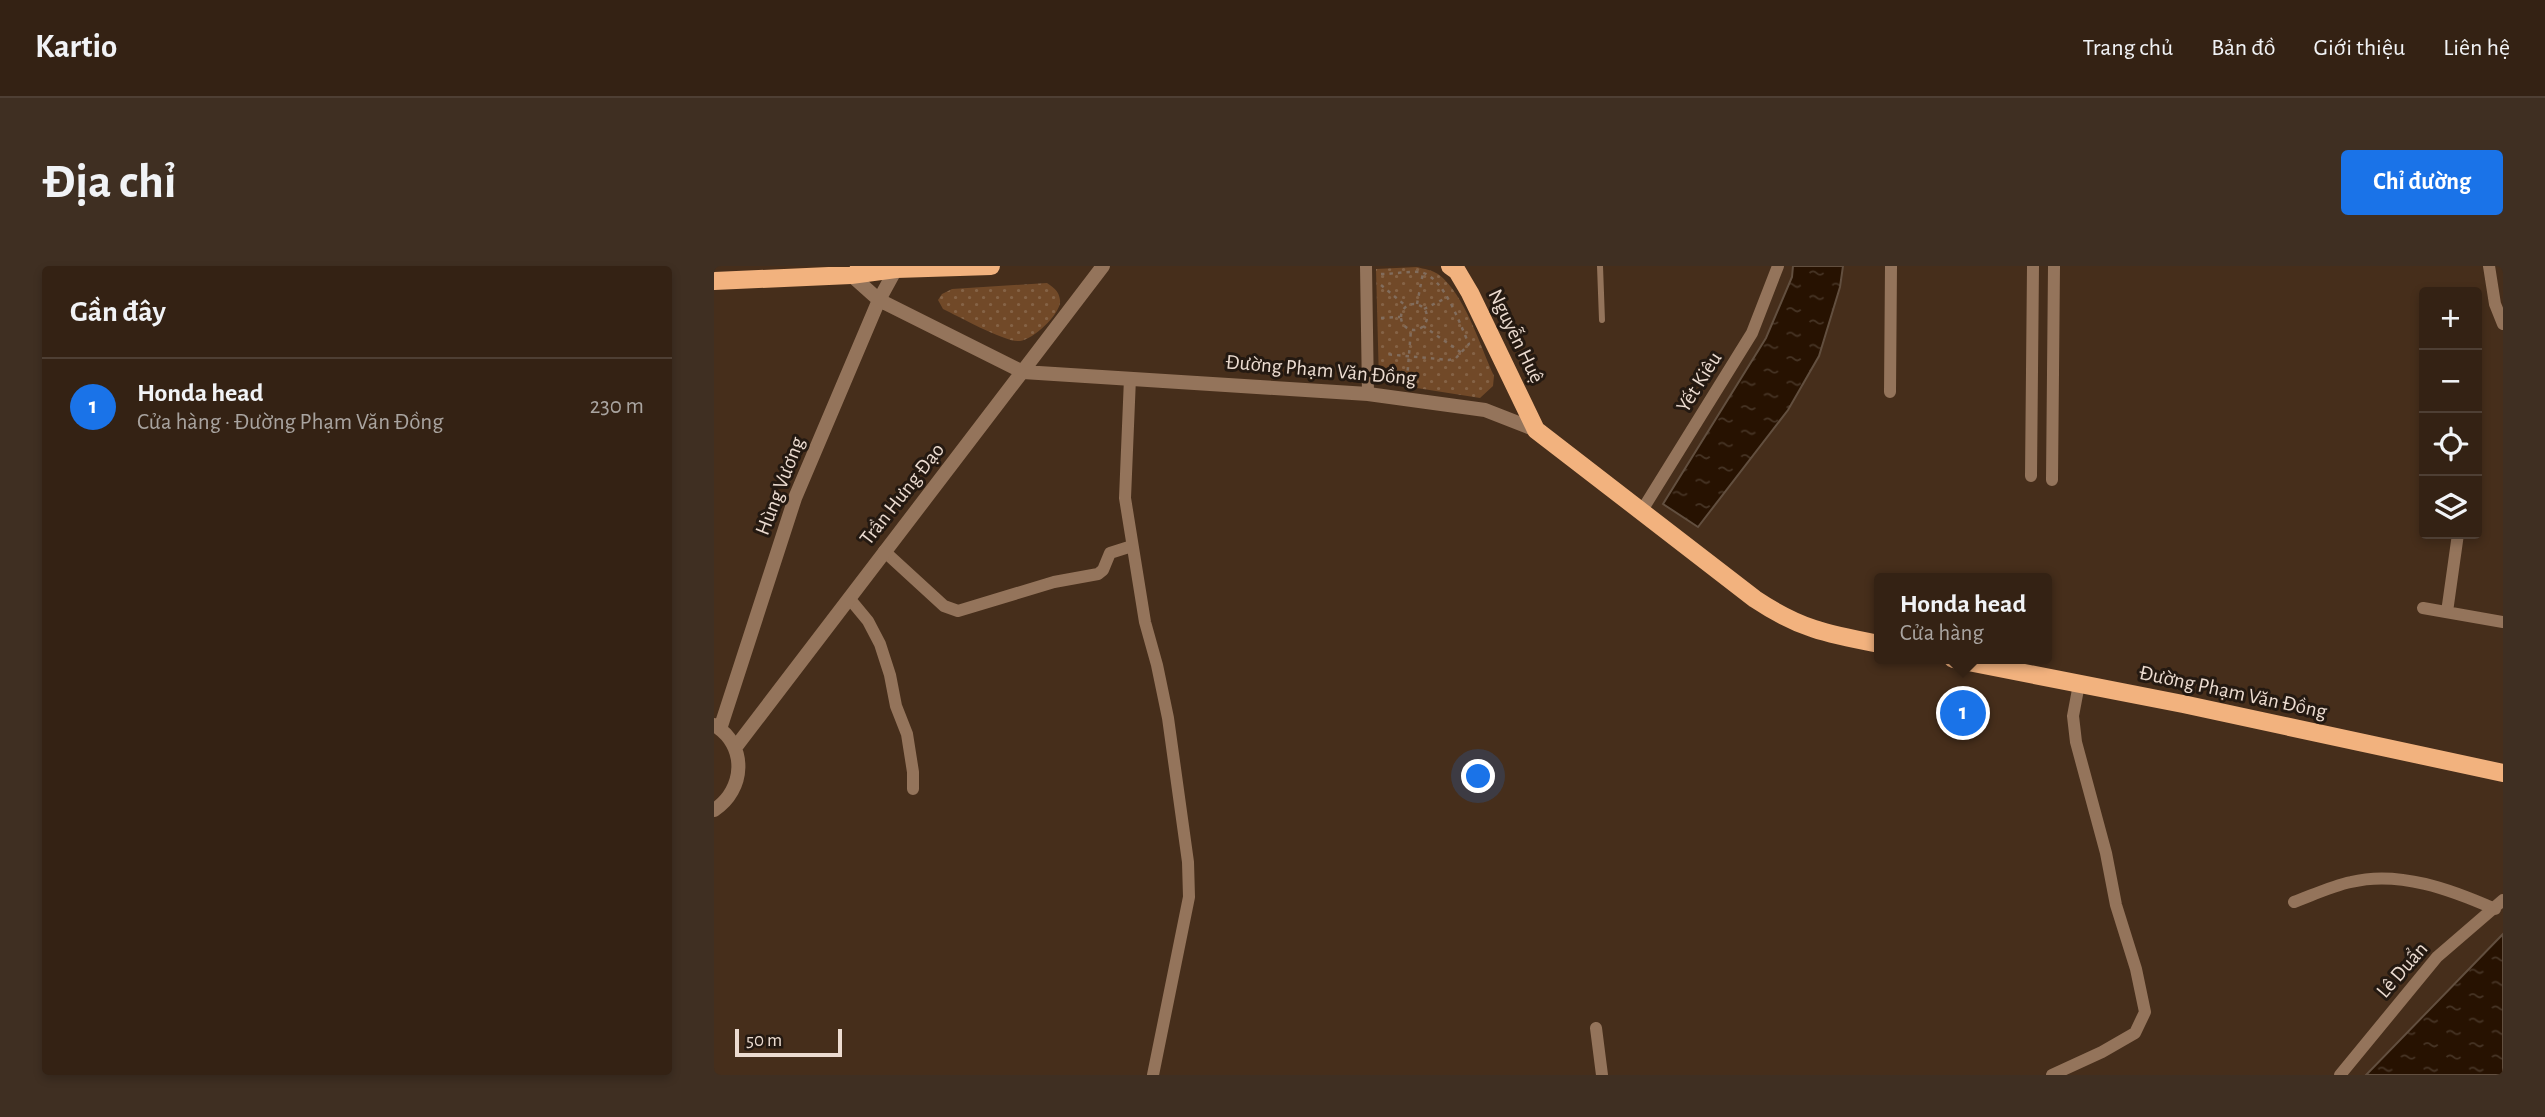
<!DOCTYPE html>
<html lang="vi">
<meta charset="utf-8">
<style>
body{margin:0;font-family:"Alegreya Sans",sans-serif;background:#3f2f22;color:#f1f3f6}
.controls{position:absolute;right:21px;top:21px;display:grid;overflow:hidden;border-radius:7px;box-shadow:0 4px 10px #0003}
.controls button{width:63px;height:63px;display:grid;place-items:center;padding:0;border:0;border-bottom:2px solid #4e3f34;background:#342214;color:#f1f3f6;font:35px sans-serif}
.scale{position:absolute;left:21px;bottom:18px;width:107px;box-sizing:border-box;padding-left:7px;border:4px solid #ecdcd1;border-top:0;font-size:19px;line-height:24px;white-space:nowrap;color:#ecdcd1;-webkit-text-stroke:5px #241911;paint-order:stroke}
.you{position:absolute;left:765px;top:511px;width:24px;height:24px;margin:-18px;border:5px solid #fff;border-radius:50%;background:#1a73e8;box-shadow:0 0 0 10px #1a73e833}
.badge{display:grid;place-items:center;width:46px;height:46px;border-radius:50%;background:#1a73e8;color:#fff;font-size:23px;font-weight:700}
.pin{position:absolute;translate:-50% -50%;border:4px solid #fff;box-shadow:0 2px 7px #0006}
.popup{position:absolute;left:1160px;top:307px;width:178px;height:91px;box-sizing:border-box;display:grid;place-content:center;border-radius:7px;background:#342214;filter:drop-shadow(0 2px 5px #0005);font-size:23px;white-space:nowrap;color:#a9a4a0}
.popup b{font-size:26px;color:#f1f3f6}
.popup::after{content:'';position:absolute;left:50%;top:100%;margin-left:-14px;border:14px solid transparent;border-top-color:#342214}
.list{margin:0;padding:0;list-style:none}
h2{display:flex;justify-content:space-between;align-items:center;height:91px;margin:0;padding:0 28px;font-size:30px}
h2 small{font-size:23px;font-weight:400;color:#a9a4a0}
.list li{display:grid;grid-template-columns:46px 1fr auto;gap:21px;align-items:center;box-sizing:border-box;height:98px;padding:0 28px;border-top:2px solid #4e3f34}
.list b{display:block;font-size:26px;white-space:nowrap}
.list p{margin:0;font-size:23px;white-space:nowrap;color:#a9a4a0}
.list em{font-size:23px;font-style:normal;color:#a9a4a0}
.icon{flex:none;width:38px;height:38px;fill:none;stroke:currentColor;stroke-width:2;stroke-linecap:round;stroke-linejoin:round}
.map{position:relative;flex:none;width:1789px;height:809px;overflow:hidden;border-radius:7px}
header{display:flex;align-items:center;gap:42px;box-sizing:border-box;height:98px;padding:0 35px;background:#342214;border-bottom:2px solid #4e3f34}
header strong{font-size:33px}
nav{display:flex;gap:38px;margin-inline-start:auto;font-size:24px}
.intro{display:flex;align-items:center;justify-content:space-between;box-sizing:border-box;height:168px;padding:0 42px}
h1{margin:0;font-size:49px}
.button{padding:18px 32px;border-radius:7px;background:#1a73e8;color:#fff;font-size:24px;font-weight:700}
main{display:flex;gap:42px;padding:0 42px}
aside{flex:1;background:#342214;border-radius:7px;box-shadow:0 4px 10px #0003}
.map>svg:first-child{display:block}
.park{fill:url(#park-dots)}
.water{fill:url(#water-ripples);stroke:#624f3f;stroke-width:2}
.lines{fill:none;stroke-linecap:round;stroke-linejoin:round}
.path{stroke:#826d5d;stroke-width:2.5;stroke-dasharray:3.5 5;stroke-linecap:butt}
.service{stroke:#94745b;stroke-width:6}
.minor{stroke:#94745b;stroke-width:12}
.tertiary{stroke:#94745b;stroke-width:14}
.primary{stroke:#f2b27e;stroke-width:18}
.labels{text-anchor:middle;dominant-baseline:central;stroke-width:6;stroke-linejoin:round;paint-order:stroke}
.street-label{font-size:21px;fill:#ecdcd1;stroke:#241911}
</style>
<header>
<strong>Kartio</strong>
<nav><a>Trang chủ</a><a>Bản đồ</a><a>Giới thiệu</a><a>Liên hệ</a></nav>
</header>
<div class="intro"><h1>Địa chỉ</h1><a class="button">Chỉ đường</a></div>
<main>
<aside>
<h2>Gần đây<small></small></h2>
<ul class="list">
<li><span class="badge">1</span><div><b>Honda head</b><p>Cửa hàng · Đường Phạm Văn Đồng</p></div><em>230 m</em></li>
</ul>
</aside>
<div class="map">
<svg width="1789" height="809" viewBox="0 0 1789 809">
<defs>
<pattern id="park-dots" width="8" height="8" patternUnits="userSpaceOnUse" patternTransform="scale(1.75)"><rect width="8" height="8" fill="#714928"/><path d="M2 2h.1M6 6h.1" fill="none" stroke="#856346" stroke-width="1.8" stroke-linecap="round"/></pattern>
<pattern id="water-ripples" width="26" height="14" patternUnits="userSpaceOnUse" patternTransform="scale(1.75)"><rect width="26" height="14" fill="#271201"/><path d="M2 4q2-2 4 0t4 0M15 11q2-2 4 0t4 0" fill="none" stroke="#463425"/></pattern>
</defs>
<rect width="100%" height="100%" fill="#462e1b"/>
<path class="park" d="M703,1C710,3 718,4 724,8C751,28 766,80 780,110L779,120L766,132L665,116L662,3Z
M333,17C340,22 345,25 346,34C348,47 319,74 306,75C292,77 244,50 229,43L224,34L228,28L238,23Z"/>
<path class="water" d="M1079,0H1129L1126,21L1105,90L1074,144L984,261L949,238L1052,72L1078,11Z
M1789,668V809H1652Z"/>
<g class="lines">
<path class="path" d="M667,8C680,8 694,5 706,6C730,10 746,59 755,78L742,92L735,94L671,88
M667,19L692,40
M703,38L709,7
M687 51a13 13 0 1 1 26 0a13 13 0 1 1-26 0Z
M710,43L734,31
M667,52L686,51
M709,60L748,87
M693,113L697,64"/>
<path class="service" d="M886,0L888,54"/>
<path class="minor" d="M652,0L654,128
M1775,0L1781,38L1789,58
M416,112L411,232L431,356L443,399L454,452L474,596L475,631L439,809
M1176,126L1177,0
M1317,210L1319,0
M1338,214L1340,0
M927,246L1038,67L1064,0
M170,285L230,340L244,345L340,316L384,308L389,304L396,287L418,280
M135,332L154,355L166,378L176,409L182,440L193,468L199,506V523
M1709,342L1789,356
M1733,346L1744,268
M1580,636C1599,629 1618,620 1637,616C1685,604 1738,624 1781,643
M882,762L888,809
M1338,809L1388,786L1421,767L1431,746L1422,703L1402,639L1392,587L1362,476L1359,450L1365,418
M1626,809L1723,691L1789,634"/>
<path class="tertiary" d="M137,9L165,34L309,106L654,128L771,144L822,164
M0,459C34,479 31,524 0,544
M6,463L81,232L165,34L182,3
M21,482L389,0"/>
<path class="primary" d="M736,0L743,5L756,27L822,164L1041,333C1086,363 1113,368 1165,378
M0,15L137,9L182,3L277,0
M1239,393L1469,438L1789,507"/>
</g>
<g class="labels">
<g class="street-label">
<text transform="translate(802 70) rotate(64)">Nguyễn Huệ</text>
<text transform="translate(607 104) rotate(5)">Đường Phạm Văn Đồng</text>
<text transform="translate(985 116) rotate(-58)">Yết Kiêu</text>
<text transform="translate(66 220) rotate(-69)">Hùng Vương</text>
<text transform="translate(188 228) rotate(-52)">Trần Hưng Đạo</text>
<text transform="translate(1519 426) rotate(12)">Đường Phạm Văn Đồng</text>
<text transform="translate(1688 704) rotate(-49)">Lê Duẩn</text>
</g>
</g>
</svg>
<div class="controls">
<button>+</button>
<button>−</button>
<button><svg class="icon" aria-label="locate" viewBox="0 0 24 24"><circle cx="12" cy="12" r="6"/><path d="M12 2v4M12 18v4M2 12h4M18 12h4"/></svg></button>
<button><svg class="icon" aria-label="layers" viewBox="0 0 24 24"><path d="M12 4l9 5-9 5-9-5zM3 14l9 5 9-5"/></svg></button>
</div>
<div class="scale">50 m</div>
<div class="you"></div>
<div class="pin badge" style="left:1249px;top:447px">1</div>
<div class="popup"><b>Honda head</b>Cửa hàng</div>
</div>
</main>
